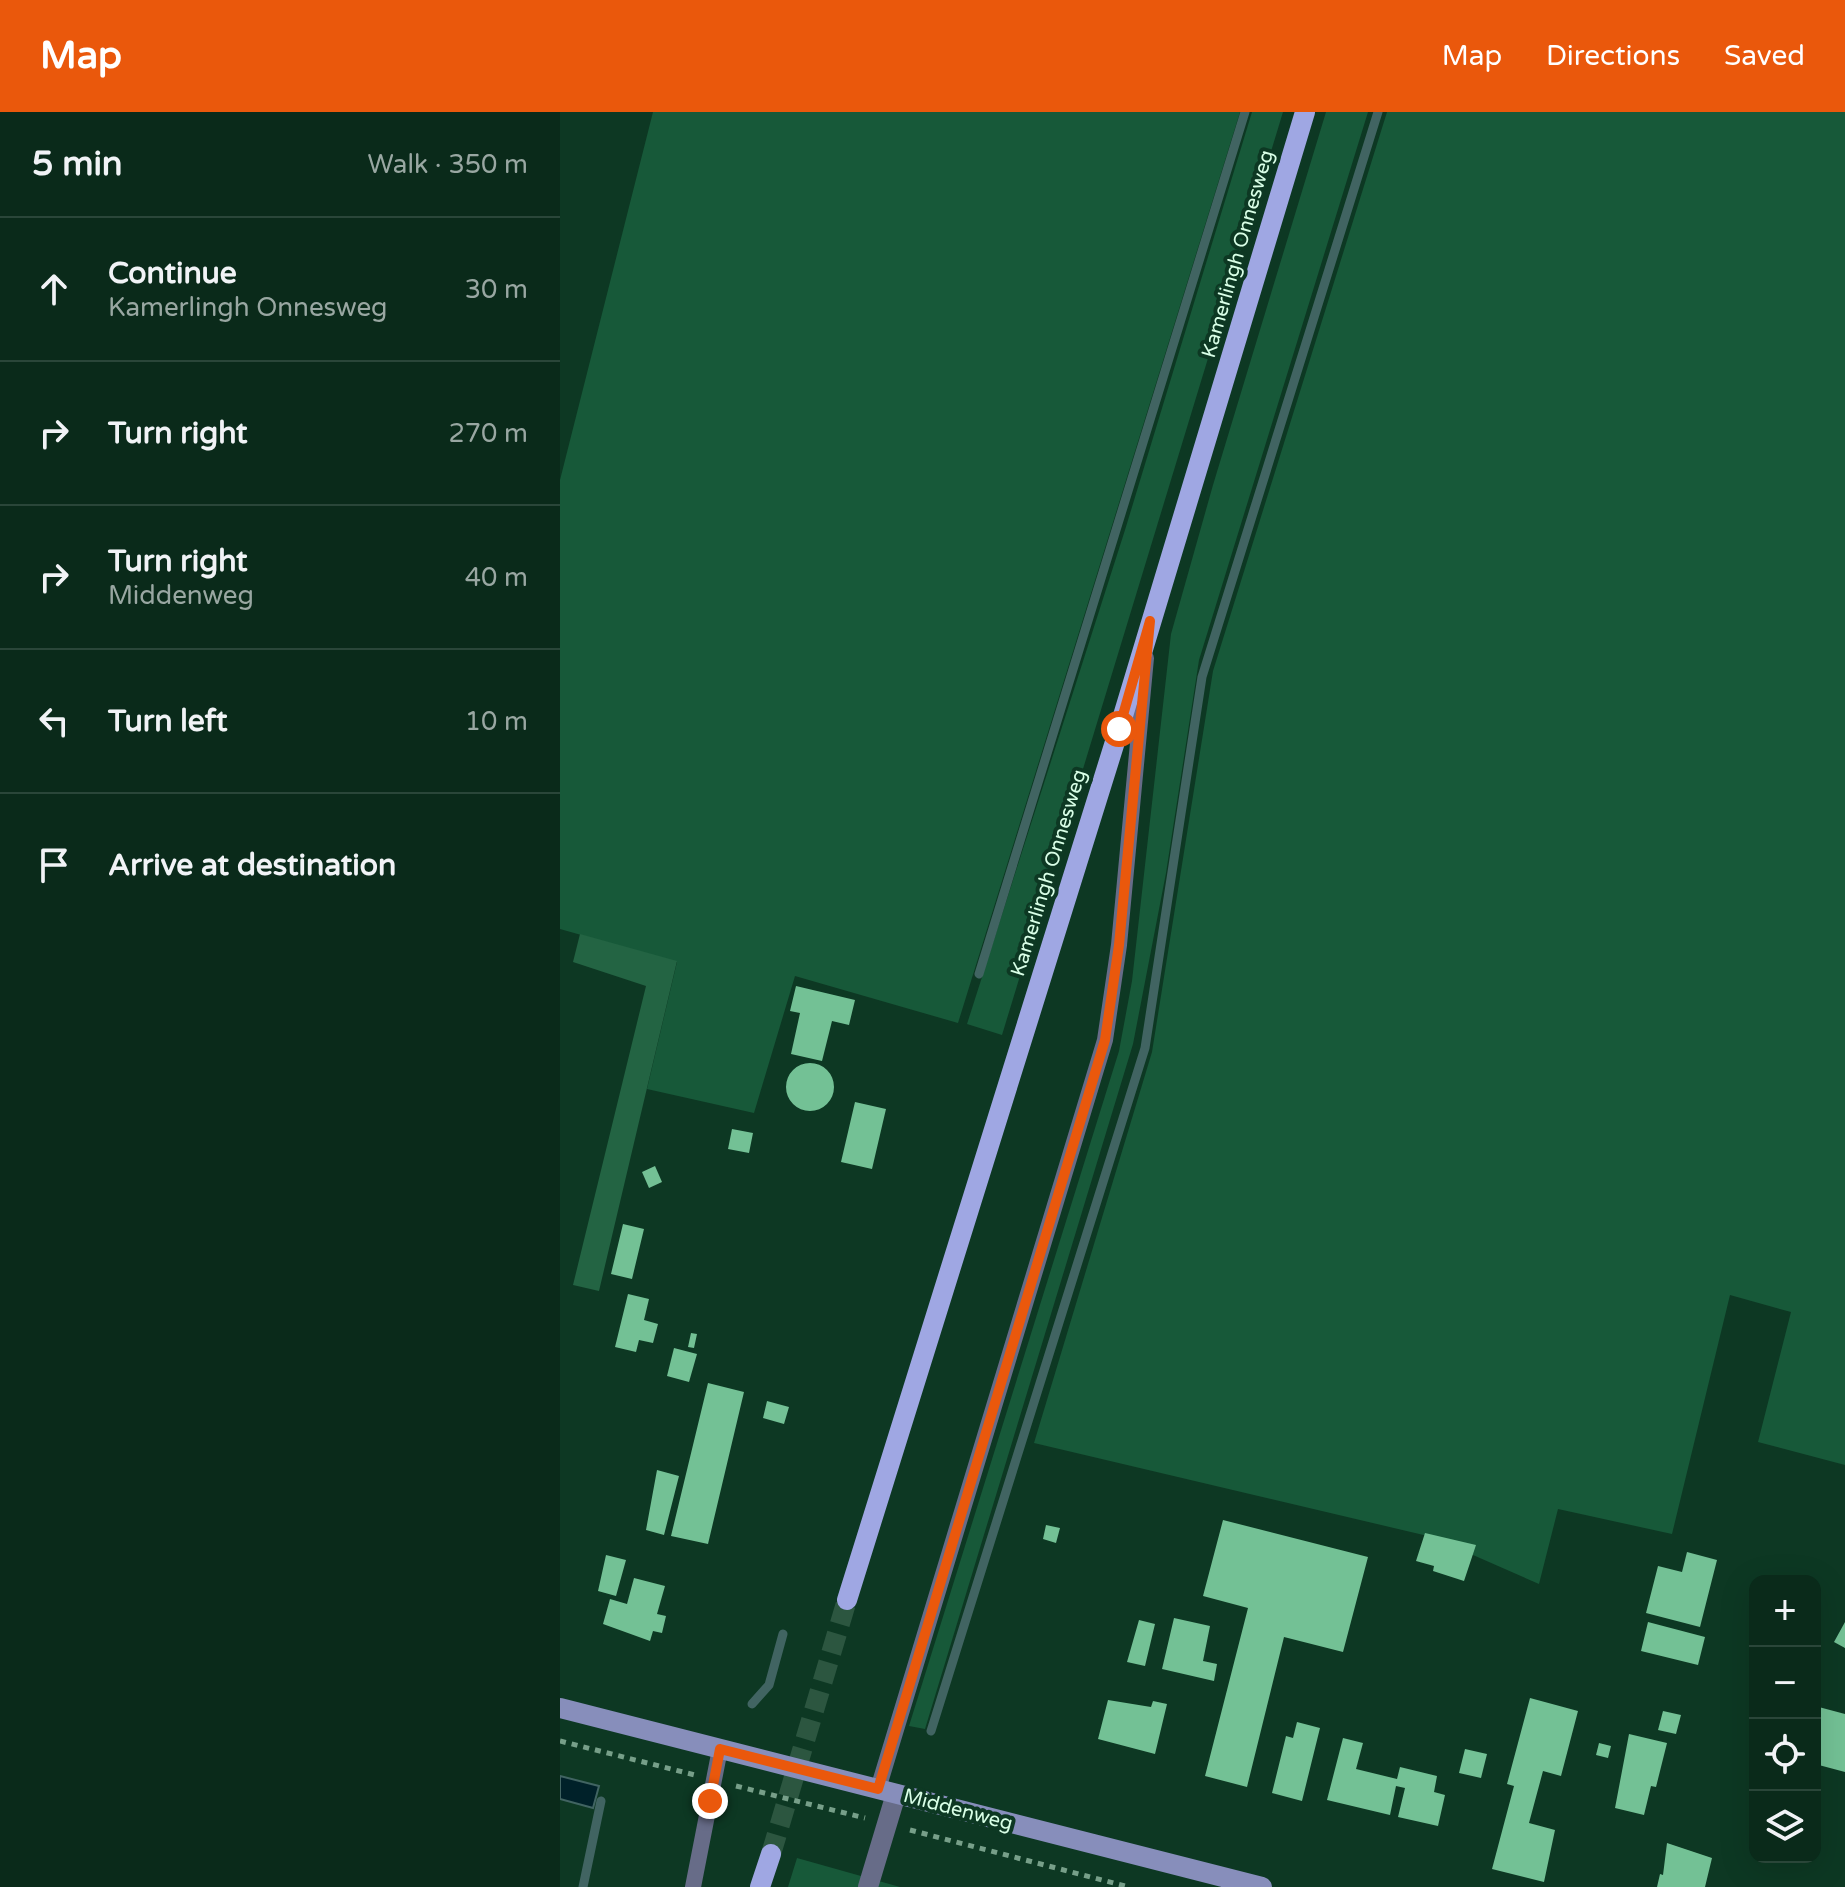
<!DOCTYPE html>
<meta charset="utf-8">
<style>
body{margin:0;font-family:"Varela Round",sans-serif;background:#133223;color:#f1f3f6}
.controls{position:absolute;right:24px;bottom:24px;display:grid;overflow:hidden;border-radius:16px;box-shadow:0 8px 32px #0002}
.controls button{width:72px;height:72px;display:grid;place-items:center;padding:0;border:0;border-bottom:2px solid #2a4639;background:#0a2a1a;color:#f1f3f6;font:40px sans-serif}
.stop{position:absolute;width:24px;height:24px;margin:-18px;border:6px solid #ea580c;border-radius:50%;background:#fff}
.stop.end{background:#ea580c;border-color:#fff;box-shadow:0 2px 8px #0008}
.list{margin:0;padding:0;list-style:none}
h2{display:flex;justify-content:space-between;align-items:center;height:104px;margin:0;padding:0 32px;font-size:34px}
h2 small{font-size:26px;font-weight:400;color:#99a7a2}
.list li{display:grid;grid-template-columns:52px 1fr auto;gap:24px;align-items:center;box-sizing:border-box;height:144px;padding:0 32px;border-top:2px solid #2a4639}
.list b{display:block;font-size:30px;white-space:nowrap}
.list p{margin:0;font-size:26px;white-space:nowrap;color:#99a7a2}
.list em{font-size:26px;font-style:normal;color:#99a7a2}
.icon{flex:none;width:44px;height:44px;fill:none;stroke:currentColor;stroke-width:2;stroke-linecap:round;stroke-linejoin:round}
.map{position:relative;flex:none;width:1285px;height:1775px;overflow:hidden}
header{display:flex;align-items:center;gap:48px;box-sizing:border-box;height:112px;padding:0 40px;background:#ea580c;color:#fff}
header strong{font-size:38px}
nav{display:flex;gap:44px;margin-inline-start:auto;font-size:28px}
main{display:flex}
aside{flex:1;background:#0a2a1a}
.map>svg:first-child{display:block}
.green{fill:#175939}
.forest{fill:#236443}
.water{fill:#002129;stroke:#416462;stroke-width:2}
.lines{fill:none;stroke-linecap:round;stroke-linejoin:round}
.stream{stroke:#416462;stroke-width:9}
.building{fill:#73c195}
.primary-tunnel{stroke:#2c5640;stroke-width:20;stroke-dasharray:20 10;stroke-linecap:butt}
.path{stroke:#779f89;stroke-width:5;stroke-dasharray:6 6;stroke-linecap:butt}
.lane{stroke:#676c88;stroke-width:16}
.street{stroke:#676c88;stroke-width:20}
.secondary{stroke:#878ebb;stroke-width:20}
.primary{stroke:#9fa7e3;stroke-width:20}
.route{stroke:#ea580c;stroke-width:10}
.labels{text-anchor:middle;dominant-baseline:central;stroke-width:8;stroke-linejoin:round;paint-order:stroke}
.street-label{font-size:20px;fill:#d9ffe7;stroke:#0d3823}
</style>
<header>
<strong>Map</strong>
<nav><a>Map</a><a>Directions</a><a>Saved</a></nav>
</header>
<main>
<aside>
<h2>5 min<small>Walk · 350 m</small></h2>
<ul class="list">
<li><svg class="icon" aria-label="ahead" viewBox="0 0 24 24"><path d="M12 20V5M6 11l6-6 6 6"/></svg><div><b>Continue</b><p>Kamerlingh Onnesweg</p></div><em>30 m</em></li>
<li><svg class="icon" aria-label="right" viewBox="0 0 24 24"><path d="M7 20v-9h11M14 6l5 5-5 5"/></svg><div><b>Turn right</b></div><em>270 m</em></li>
<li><svg class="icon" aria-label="right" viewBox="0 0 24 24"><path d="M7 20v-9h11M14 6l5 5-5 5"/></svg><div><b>Turn right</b><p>Middenweg</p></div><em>40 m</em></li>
<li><svg class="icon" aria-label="left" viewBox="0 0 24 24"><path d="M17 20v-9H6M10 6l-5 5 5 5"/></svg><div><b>Turn left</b></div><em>10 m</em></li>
<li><svg class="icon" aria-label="arrive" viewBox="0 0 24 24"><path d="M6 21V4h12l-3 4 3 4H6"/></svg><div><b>Arrive at destination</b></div></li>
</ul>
</aside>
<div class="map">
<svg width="1285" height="1775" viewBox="0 0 1285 1775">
<rect width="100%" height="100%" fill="#0d3823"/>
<path class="green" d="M93,0H680L398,911L235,864L194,1001L87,977L117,850L0,817V368Z
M692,0H723L442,923L407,912L565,418Z
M766,0H808L639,548L606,761L573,932L365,1617L349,1614L559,939L572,869L611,522L653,373Z
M827,0H1285V1353L1198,1330L1231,1200L1170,1183L1112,1422L998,1397L979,1472L872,1425L474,1331L592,940L653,559Z
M237,1746L340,1775H228Z"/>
<path class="forest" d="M20,822L117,849L39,1179L13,1173L86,874L13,850Z"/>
<path class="water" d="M0,1664L39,1674L33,1696L0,1687Z"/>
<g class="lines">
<path class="stream" d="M419,862L685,0
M192,1592L209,1573L223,1522
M371,1619L585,936L642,565L818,0
M23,1775L41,1689"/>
</g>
<path class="building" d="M236,874L295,888L289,913L272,909L262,949L231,942L240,901L230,899Z
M226 975a24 24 0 1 1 48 0a24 24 0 1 1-48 0Z
M295,990L326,997L312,1057L281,1050Z
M172,1017L193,1021L189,1041L168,1037Z
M95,1054L102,1070L89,1076L82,1060Z
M63,1112L84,1117L72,1167L51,1162Z
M68,1182L89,1187L84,1208L98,1212L93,1231L79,1228L76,1240L55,1235Z
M131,1221L137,1222L134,1236L128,1235Z
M114,1236L137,1242L129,1270L107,1264Z
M148,1271L184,1280L148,1432L111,1424Z
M207,1289L229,1295L224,1312L203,1306Z
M97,1358L119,1364L104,1423L86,1418Z
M663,1408L808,1445L783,1540L724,1525L687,1675L645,1664L688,1496L643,1484Z
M486,1413L500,1416L496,1431L483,1427Z
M865,1421L916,1433L904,1469L873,1459L874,1454L856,1449Z
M1127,1440L1157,1448L1140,1515L1086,1501L1098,1454L1122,1460Z
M46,1443L66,1448L56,1484L38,1479Z
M74,1466L105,1474L97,1502L106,1504L102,1521L93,1519L90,1529L43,1512L50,1487L67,1492Z
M614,1506L650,1514L643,1549L657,1552L654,1569L602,1557Z
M579,1508L595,1512L585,1554L567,1550Z
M1088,1510L1145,1525L1138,1553L1081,1539Z
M1285,1510V1536L1274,1530Z
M970,1586L1018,1599L1001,1664L983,1659L969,1711L995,1718L984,1770L932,1757L954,1674L947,1672Z
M548,1588L591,1595L593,1589L607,1592L595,1642L538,1627Z
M1255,1594L1285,1602V1660L1255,1652Z
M1103,1599L1121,1603L1116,1622L1098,1618Z
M737,1610L760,1616L742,1689L712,1681L726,1624L733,1626Z
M1069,1622L1107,1631L1096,1675L1091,1674L1084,1703L1055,1696Z
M783,1626L803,1631L796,1657L837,1667L840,1655L877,1664L874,1680L885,1683L878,1714L838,1705L845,1676L836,1674L830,1703L767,1688Z
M1039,1631L1051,1634L1048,1646L1036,1643Z
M905,1637L927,1642L921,1666L899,1661Z
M1107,1731L1152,1746L1145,1775H1097L1100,1762L1103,1763Z"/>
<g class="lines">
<path class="primary-tunnel" d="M211,1742L287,1488"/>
<path class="path" d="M0,1629L135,1663
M176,1674L305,1706
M350,1718L569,1775"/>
<path class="lane" d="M318,1677L545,928L559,833L586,546
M133,1775L160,1637"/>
<path class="street" d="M308,1775L336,1682"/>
<path class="secondary" d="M0,1596L702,1775"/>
<path class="primary" d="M287,1488L559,617L745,0
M200,1775L211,1742"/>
</g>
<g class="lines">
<path class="route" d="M150,1689L160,1637L318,1677L545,928L559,833L590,509L559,617"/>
</g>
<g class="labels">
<g class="street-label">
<text transform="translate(678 142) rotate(-74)">Kamerlingh Onnesweg</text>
<text transform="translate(489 761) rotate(-73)">Kamerlingh Onnesweg</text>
<text transform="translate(398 1698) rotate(15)">Middenweg</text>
</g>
</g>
</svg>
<div class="controls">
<button>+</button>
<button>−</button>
<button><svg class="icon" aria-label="locate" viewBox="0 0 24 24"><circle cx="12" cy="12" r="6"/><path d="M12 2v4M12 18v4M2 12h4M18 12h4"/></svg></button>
<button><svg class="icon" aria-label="layers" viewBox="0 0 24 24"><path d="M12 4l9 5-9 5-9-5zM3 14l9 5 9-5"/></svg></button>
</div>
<div class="stop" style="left:559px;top:617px"></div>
<div class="stop end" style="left:150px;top:1689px"></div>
</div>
</main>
